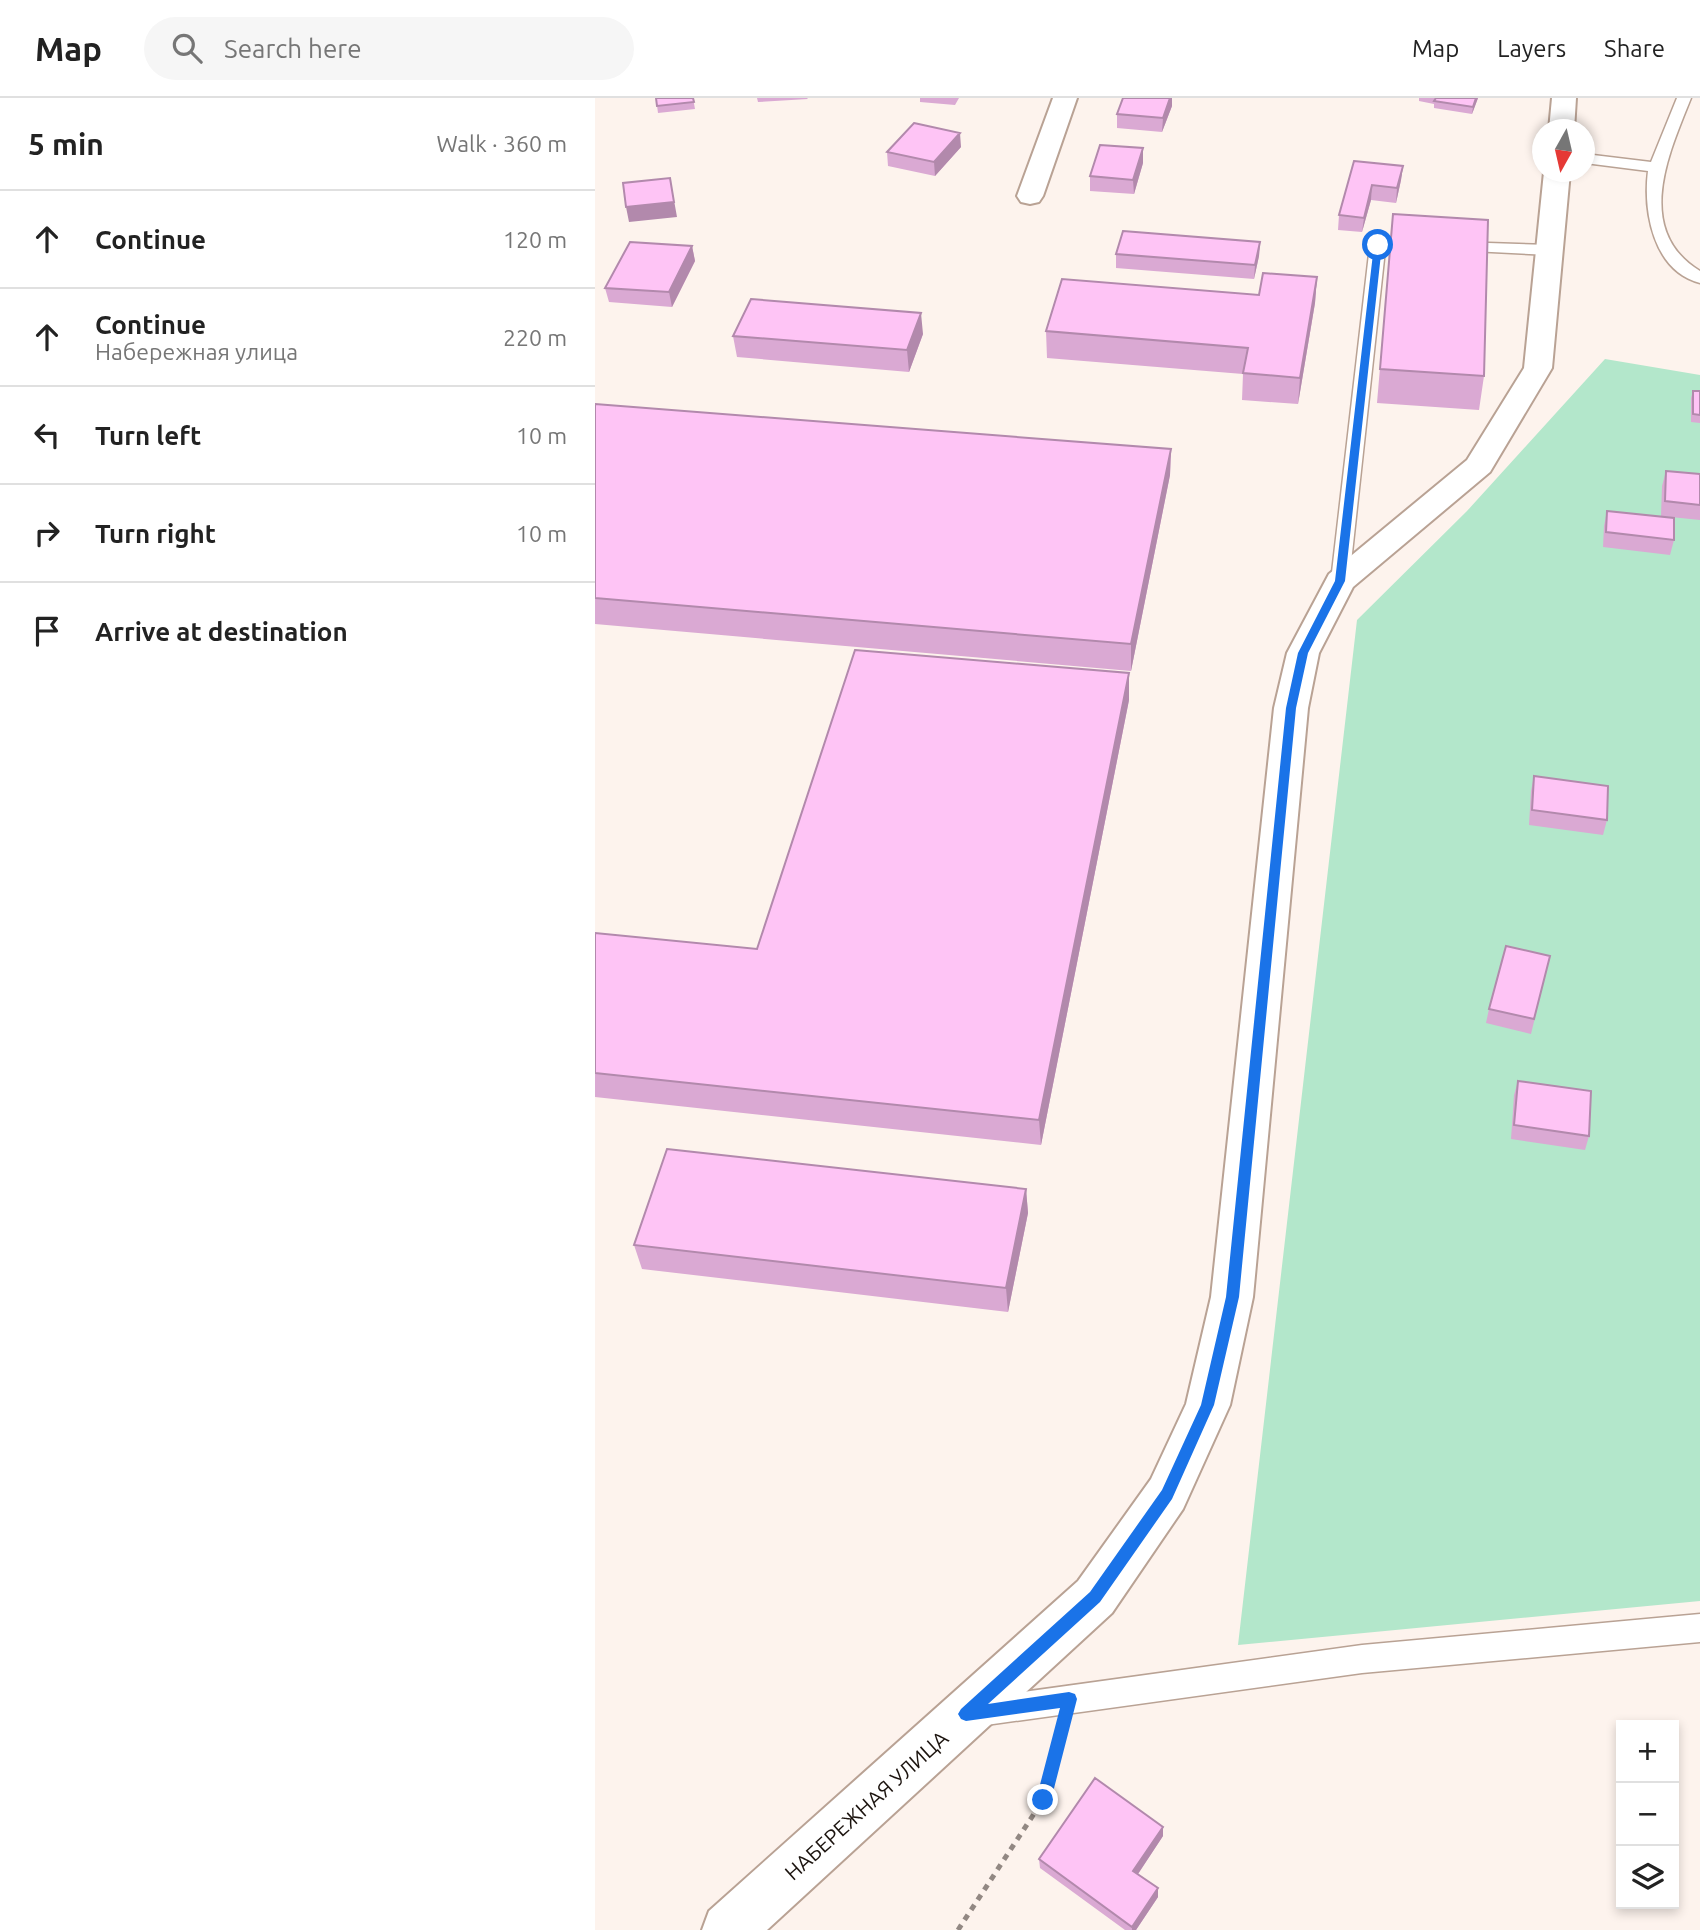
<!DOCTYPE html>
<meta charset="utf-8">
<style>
body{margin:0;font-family:Ubuntu,sans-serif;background:#f6f6f6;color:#222}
.controls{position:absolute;right:21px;bottom:21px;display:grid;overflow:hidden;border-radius:0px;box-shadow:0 4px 10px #0003}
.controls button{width:63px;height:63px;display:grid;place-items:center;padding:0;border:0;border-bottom:2px solid #e0e0e0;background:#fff;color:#222;font:35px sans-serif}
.compass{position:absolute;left:937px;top:21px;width:63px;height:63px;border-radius:50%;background:#fff;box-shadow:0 4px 10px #0003;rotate:188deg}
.stop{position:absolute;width:21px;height:21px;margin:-16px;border:5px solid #1a73e8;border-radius:50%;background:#fff}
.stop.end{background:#1a73e8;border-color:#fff;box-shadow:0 2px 7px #0008}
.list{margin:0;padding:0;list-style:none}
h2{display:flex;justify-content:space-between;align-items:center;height:91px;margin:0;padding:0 28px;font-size:30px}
h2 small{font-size:23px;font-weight:400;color:#767676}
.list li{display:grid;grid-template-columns:46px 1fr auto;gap:21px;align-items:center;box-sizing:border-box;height:98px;padding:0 28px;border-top:2px solid #e0e0e0}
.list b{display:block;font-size:26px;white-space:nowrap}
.list p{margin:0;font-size:23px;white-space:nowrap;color:#767676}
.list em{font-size:23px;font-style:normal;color:#767676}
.icon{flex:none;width:38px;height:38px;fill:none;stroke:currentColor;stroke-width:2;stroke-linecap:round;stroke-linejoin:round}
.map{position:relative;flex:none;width:1105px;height:1832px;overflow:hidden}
header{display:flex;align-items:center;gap:42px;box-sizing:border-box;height:98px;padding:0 35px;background:#fff;border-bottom:2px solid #e0e0e0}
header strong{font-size:33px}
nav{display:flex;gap:38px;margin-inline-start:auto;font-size:24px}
.search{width:490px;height:63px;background:#f6f6f6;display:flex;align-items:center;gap:18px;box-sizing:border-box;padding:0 24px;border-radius:38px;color:#767676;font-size:26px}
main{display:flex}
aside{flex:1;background:#fff}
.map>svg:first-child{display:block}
.green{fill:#b3e7cb}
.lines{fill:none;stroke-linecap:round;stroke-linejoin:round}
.service-casing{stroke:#b9a294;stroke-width:3}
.minor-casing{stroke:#b9a294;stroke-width:4}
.path{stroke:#928883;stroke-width:5;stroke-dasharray:6 6;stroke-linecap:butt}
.service{fill:#fff;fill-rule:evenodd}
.minor{fill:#fff;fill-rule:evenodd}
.wall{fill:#daa9d3}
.shaded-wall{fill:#b289ac}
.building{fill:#fec4f5;stroke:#b289ac;stroke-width:2}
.route{fill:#1a73e8}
.labels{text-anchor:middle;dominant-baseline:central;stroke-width:6;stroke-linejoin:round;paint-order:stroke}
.street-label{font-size:21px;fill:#1b130e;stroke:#fff}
</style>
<header>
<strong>Map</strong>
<div class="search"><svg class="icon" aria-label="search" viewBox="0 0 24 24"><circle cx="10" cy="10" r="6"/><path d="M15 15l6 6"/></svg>Search here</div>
<nav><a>Map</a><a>Layers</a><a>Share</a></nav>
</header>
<main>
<aside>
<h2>5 min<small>Walk · 360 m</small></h2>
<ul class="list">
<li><svg class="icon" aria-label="ahead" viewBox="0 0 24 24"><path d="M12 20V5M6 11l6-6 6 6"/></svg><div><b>Continue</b></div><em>120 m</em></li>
<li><svg class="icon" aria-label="ahead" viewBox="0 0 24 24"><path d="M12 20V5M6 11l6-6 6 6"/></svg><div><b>Continue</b><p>Набережная улица</p></div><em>220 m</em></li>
<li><svg class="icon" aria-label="left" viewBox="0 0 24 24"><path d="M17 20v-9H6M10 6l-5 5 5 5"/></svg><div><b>Turn left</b></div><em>10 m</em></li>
<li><svg class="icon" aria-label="right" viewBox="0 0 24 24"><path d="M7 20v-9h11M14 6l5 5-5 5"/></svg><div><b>Turn right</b></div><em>10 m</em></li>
<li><svg class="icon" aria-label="arrive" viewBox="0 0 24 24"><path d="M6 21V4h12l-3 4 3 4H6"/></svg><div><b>Arrive at destination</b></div></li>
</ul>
</aside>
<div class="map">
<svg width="1105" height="1832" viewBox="0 0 1105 1832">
<rect width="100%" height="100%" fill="#fdf3ed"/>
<path class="green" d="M1010,261L1105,277V1503L643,1547L762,522L872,413Z"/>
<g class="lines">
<g class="service-casing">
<path id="service" d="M1082,0H1096C1074,55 1038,132 1105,173V185C1058,173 1048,113 1053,73L990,65V56L1056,64Z
M783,142L825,143L833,148L825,153L790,152L754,483L752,487H738L736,483L775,147Z
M863,144L955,147L963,152L955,157L857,152L855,149Z
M1105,1516V1544L767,1575L384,1628L374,1624L369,1614L374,1604L384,1600L767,1547Z"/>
</g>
<g class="minor-casing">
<path id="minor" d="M458,0H482L448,98L444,104L435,106L426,104L422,98Z
M957,0H981L979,32H954Z
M949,74H975L957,270L895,374L758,489L724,555L713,610L658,1199L635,1307L588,1411L517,1515L172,1832H107L114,1813L483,1483L556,1381L591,1306L616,1199L679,610L692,555L734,476L872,362L929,270Z"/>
</g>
<path class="path" d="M363,1832L448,1702L464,1640"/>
<use href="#service" class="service"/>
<use href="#minor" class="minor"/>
</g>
<path class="wall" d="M61,0H98L100,11L63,15Z
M162,0H212L213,1L163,4Z
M325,0H364L360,7L325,4Z
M824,0H883L877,16L839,10V6L824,3Z
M577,8L567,34L522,30V16Z
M366,49L340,78L293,68L292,54Z
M759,63L808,68L806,82L801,105L776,102L767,134L743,132L744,117Z
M548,65L539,96L495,93V78Z
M798,116L889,278L884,312L782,305Z
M665,144L664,158L659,181L521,170V156Z
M97,148L100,163L77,209L14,204L10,190Z
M722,179L720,205L703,306L647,302L648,276L452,260L451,233L664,197Z
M328,236L314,274L142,259L138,238Z
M1098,293H1105V325L1096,324V300Z
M0,306L576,351L575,377L536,573L0,526Z
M1071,373L1105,376V422L1066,418L1067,388Z
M1012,413L1079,442L1075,457L1008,449L1009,428Z
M534,602L446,1047L0,999V835L162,851Z
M939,678L1012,722L1008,737L934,727L936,693Z
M955,858L936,936L891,925L894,911Z
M923,983L994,1038L990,1052L916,1041L919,997Z
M431,1091L433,1115L413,1214L47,1171L39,1147Z
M568,1729V1738L543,1776L563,1790V1799L541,1832H530L445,1770L444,1761Z"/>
<path class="shaded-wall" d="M575,0H577V8L567,34L568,20Z
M881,0H883L877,16L878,9Z
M365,35L366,49L340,78L339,64Z
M548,50V65L539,96L538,82Z
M808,68L806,82L801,105L802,90Z
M75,80L82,119L34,124L31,109Z
M777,87L776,102L767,134L769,120Z
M665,144L664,158L659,181L660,167Z
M97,148L100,163L77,209L74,194Z
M722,179L720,205L703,306L705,280Z
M326,215L328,236L314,274L312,252Z
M576,351L575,377L536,573V546Z
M534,575V602L446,1047L444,1022Z
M431,1091L433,1115L413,1214L411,1190Z
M568,1729V1738L539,1782L538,1773Z
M563,1790V1799L541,1832H537V1829Z"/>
<path class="building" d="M61,0H98L99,4L62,8Z
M528,0H575L568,20L522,16Z
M841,0H881L878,9L839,3Z
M319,25L365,35L339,64L292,54Z
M505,47L548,50L538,82L495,78Z
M759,63L808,68L802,90L777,87L769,120L744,117Z
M75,80L79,104L31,109L28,85Z
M798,116L893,122L889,278L785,271Z
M528,133L665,144L660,167L521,156Z
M35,144L97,148L74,194L10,190Z
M668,175L722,179L705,280L648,275L653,250L451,233L467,181L664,197Z
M156,201L326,215L312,252L138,238Z
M1098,293H1105V317L1098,316Z
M0,306L576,351L536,546L0,500Z
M1071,373L1105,376V407L1070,403Z
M1012,413L1079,420V442L1011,434Z
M260,552L534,575L444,1022L0,975V835L162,851Z
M939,678L1013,688L1012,722L937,712Z
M911,848L955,858L939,921L894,911Z
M923,983L996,993L994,1038L919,1027Z
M72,1051L431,1091L411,1190L39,1147Z
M500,1680L568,1729L538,1773L563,1790L537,1829L444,1761Z"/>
<path class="route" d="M783,145L787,147L750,483L713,555L701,610L644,1199L619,1307L577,1401L505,1504L393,1606L474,1594L480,1596L482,1601L456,1702L454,1707L448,1710L443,1707L441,1702L465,1610L371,1623L366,1621L363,1616L366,1611L495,1494L567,1392L606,1307L631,1199L691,610L703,555L740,483L779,147Z"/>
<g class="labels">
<g class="street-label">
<text transform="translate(271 1707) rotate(-42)">НАБЕРЕЖНАЯ УЛИЦА</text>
</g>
</g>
</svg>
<div class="controls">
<button>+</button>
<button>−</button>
<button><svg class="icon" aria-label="layers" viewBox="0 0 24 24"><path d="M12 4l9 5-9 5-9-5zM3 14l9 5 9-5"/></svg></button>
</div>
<svg class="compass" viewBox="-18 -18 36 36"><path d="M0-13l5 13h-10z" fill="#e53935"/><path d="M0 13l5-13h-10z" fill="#767676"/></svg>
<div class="stop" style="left:783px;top:147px"></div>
<div class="stop end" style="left:448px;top:1702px"></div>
</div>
</main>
